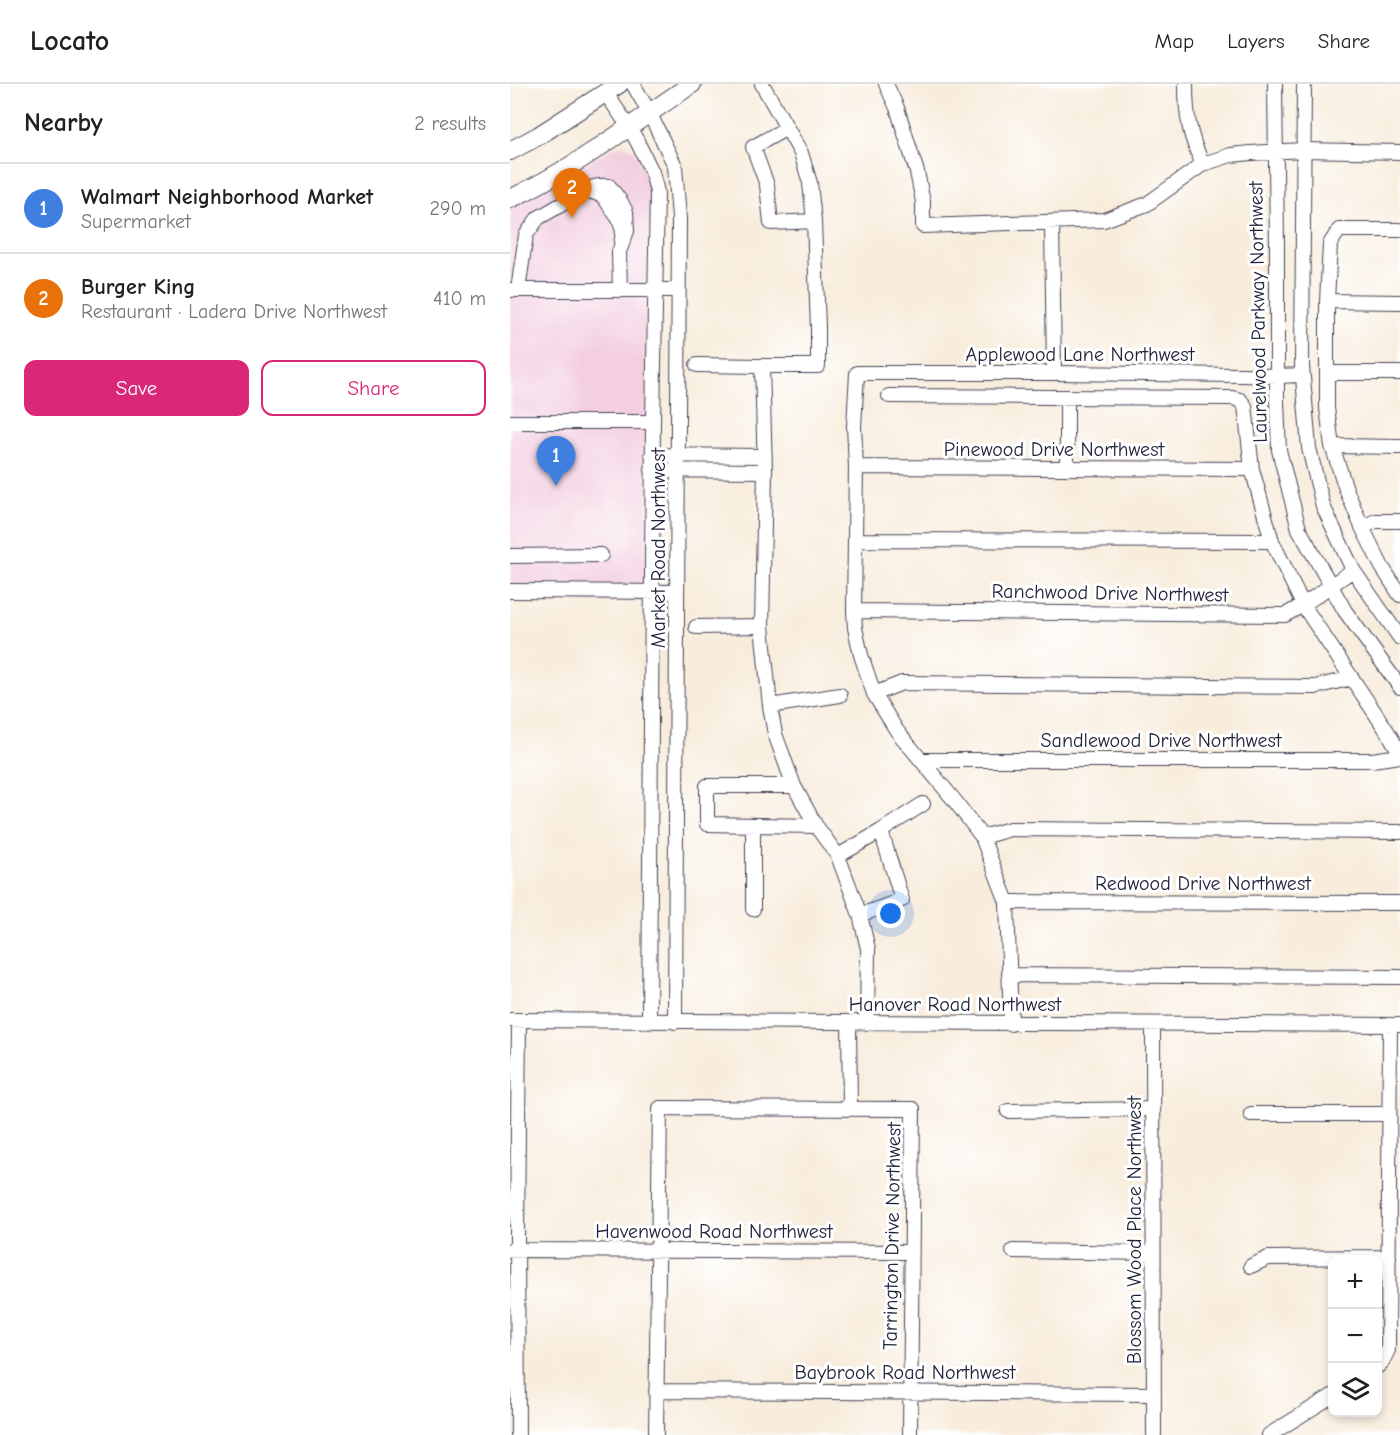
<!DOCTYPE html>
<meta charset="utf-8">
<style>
body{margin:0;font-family:"Comic Neue",sans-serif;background:#f2f2f2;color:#202124}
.controls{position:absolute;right:18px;bottom:18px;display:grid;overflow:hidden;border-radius:12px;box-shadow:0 3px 9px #0003}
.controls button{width:54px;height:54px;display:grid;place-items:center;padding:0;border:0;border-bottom:2px solid #e0e0e0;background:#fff;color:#202124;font:30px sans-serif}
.you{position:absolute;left:381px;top:830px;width:21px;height:21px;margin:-15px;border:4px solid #fff;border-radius:50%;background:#1a73e8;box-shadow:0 0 0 9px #1a73e833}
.badge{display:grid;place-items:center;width:39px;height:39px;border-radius:50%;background:#db2777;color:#fff;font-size:20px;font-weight:700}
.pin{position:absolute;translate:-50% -50px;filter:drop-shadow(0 2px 3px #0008)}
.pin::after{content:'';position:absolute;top:32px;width:21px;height:18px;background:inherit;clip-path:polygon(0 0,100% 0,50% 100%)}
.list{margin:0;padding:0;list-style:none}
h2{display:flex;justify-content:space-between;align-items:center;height:78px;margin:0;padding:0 24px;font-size:26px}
h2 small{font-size:20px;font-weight:400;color:#757577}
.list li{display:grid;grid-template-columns:39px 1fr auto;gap:18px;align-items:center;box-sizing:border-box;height:90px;padding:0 24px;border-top:2px solid #e0e0e0}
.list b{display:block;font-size:22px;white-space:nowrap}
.list p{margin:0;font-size:20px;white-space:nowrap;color:#757577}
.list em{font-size:20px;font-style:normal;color:#757577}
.actions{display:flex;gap:12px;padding:18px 24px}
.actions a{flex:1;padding:14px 0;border:2px solid #db2777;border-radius:12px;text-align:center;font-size:21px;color:#db2777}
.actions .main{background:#db2777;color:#fff}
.icon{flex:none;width:33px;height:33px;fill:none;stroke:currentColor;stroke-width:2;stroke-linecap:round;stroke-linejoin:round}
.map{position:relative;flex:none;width:890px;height:1351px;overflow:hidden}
header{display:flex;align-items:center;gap:36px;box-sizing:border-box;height:84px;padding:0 30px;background:#fff;border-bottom:2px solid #e0e0e0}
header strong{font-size:28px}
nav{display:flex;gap:33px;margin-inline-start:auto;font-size:21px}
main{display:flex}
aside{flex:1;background:#fff}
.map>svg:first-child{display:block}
.built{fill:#f3cfe0}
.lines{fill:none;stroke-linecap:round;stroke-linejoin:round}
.minor-casing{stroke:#424053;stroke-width:16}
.major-casing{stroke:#424053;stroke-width:20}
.minor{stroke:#fff;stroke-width:14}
.major{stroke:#fff;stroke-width:18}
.labels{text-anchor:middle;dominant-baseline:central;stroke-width:6;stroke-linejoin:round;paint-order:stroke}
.street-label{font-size:20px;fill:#22223b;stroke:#fff}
</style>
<header>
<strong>Locato</strong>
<nav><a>Map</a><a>Layers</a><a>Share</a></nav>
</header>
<main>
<aside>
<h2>Nearby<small>2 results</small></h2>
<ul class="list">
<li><span class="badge" style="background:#3f7fe0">1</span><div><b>Walmart Neighborhood Market</b><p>Supermarket</p></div><em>290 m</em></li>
<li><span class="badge" style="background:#e8710a">2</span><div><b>Burger King</b><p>Restaurant · Ladera Drive Northwest</p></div><em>410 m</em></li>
</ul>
<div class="actions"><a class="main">Save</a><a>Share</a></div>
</aside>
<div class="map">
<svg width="890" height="1351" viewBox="0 0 890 1351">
<rect width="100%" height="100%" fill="#fff"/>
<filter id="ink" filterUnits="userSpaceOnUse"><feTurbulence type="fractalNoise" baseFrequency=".0167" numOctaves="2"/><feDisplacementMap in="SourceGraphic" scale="12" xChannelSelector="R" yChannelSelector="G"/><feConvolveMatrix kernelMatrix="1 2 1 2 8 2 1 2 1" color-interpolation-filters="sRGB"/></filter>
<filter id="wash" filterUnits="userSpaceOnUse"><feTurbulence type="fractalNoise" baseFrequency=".008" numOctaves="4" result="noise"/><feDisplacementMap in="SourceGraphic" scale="24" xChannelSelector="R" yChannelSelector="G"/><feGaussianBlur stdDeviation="1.35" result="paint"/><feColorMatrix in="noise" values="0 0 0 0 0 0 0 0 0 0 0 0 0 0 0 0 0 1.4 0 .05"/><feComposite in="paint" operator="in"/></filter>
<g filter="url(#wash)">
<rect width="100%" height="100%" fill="#f8eddd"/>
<path class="built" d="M113,61L123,65L130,75L139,98L141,115L137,520L127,518H69L62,515H0V121L105,63Z"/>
</g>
<g filter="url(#ink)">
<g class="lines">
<g class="minor-casing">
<path id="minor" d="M123,0L139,28L165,82L169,134L165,938
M252,0L291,69L300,99L304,137L308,244V282H252L255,387L252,542L260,622L265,650L284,702L306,742L328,772L350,831L358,865L357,939
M376,0L387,24L407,88L413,118V142L594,136L637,120L693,80L721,71L741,69L793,66L890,68
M676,0C676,32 679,52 693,80
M765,0L767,162V318L769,366L789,445L835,527L890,603
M794,0L792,282L799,364L813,422L843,486L890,554
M95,8L119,43L127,57L142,88L147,108L143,338L139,938
M277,44L243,63L257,101L261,139L304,137
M75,107C82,102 90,101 99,102L111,118L116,128L117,147L109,168L110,206
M542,138L544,289
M890,146H829L820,160L817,217V324L822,362L836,405L852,443L872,483L890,511
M0,206H169
M8,206L16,151L28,134L68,111L80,107L93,112L109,135L113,147L111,161
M817,217L890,218
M187,281L252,282
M817,289H890
M379,312L722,314L730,316L735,322L742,385L762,457L793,521L879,650L890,669
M557,313V384
M0,338H143
M822,362L890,363
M142,371L255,372
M346,383L742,385
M142,386L255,387
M852,443L866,437H890
M345,456L762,457
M0,472L91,471
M0,507L167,508
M344,527L775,531L793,521L843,486
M186,543L252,542
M364,610L392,599L805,603L842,594
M260,622L330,611
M411,676H862L890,672
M284,702H197V740L306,742
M472,753L500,745L890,748
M328,772L371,747L413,720
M497,818L890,819
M243,825V741
M350,831L392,816L371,747
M499,891L890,893
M0,936L890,941
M339,938L340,1024
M501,940L497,818L472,753L445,717L387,647L364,610L351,571L345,544L344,527L346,383L344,342L347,289H544L731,291L767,292L792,291
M643,941L644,1351
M498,1027L643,1025
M741,1030H879
M0,1166L401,1168
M503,1167L643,1169
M741,1182L758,1174L879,1173
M868,1282L872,1278L878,1266L880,942
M146,1307L644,1310
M8,1351L7,1151L9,936
M146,1351L150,1024L403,1025L400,1351
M759,1351L822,1312"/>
</g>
<g class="major-casing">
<path id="major" d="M0,67L28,52L109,0
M0,115C65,84 122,40 182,0"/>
</g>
<use href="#minor" class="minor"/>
<use href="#major" class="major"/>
</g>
</g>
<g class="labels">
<g class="street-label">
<text transform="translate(748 228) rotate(-91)">Laurelwood Parkway Northwest</text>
<text x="570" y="270">Applewood Lane Northwest</text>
<text x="544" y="365">Pinewood Drive Northwest</text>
<text transform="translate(148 464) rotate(-90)">Market Road Northwest</text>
<text transform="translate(600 509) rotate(1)">Ranchwood Drive Northwest</text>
<text x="651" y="656">Sandlewood Drive Northwest</text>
<text x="693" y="799">Redwood Drive Northwest</text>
<text x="445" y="920">Hanover Road Northwest</text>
<text transform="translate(624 1146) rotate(-90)">Blossom Wood Place Northwest</text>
<text x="204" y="1147">Havenwood Road Northwest</text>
<text transform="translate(382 1152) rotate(-89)">Tarrington Drive Northwest</text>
<text x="395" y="1288">Baybrook Road Northwest</text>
</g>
</g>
</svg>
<div class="controls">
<button>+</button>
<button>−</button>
<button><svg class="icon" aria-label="layers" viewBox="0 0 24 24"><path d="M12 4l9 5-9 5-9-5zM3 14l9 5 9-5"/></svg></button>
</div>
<div class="you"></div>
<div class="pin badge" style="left:46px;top:402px;background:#3f7fe0">1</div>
<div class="pin badge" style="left:62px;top:134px;background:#e8710a">2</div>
</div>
</main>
